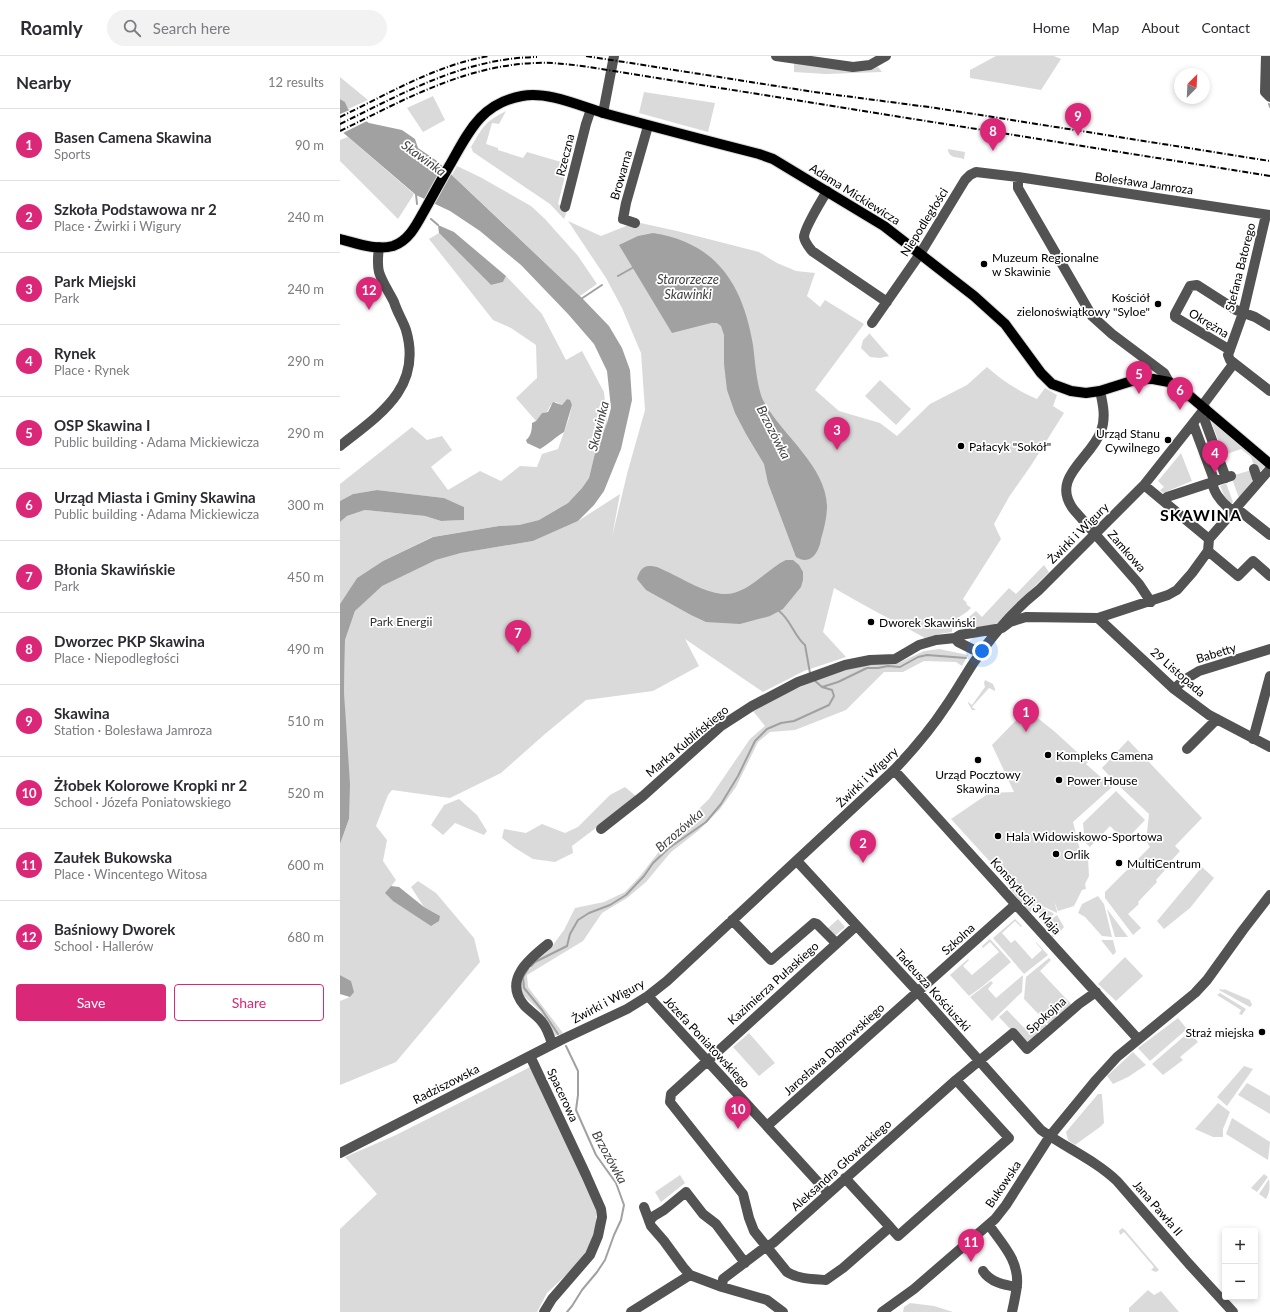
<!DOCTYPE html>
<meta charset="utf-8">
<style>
body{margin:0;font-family:Lato,sans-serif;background:#f2f2f3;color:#2b2b33}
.controls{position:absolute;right:12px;bottom:12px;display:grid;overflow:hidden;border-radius:4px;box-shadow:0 2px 6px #0003}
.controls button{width:36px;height:36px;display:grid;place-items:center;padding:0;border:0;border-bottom:1px solid #e1e1e2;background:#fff;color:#2b2b33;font:20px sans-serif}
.compass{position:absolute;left:834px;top:12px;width:36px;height:36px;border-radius:50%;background:#fff;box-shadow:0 2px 6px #0003;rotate:24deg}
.you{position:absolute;left:642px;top:595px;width:14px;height:14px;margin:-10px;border:3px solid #fff;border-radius:50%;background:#1a73e8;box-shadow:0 0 0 6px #1a73e833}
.badge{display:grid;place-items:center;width:26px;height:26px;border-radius:50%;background:#db2777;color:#fff;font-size:13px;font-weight:700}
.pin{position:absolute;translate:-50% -33px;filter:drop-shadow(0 1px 2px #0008)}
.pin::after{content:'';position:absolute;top:21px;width:14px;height:12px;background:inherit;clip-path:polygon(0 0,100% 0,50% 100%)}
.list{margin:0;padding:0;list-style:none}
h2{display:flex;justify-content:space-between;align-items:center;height:52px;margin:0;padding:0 16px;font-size:17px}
h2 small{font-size:13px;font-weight:400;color:#7c7c81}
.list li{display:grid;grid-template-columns:26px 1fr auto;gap:12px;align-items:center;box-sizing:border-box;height:72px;padding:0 16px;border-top:1px solid #e1e1e2}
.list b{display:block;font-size:15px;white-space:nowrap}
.list p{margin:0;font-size:13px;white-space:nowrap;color:#7c7c81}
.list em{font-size:13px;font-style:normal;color:#7c7c81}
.actions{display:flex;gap:8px;padding:12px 16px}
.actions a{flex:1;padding:9px 0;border:1px solid #db2777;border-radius:4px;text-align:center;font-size:14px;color:#db2777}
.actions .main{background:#db2777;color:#fff}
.icon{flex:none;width:22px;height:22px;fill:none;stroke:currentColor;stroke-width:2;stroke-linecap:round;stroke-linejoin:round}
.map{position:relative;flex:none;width:930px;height:1256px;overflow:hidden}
header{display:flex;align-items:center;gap:24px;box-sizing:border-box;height:56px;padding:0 20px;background:#fff;border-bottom:1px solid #e1e1e2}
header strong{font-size:19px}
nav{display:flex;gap:22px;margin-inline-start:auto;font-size:14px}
.search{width:280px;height:36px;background:#f2f2f3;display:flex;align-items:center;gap:10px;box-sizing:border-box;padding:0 14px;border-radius:22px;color:#7c7c81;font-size:15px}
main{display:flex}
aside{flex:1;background:#fff}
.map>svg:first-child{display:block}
.green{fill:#dadada}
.water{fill:#a1a1a1}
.pier{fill:#fff}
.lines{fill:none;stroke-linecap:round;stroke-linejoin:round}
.stream{stroke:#a1a1a1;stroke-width:2}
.major-casing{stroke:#dbdbdb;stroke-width:12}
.minor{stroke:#535353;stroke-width:10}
.major{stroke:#000;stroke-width:10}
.rail{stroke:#000;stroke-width:2;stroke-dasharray:6 2 1 2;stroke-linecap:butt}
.poi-dot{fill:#000;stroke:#fff;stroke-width:1.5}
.labels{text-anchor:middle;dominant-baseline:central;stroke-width:3.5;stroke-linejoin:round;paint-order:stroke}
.street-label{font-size:12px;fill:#000;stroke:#fff}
.poi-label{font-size:12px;fill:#000;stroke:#fff;text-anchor:start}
.park-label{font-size:12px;fill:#313131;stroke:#fff}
.water-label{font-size:13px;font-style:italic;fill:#424242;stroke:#fff}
.district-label{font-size:16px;font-weight:bold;letter-spacing:1px;fill:#000;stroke:#fff}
</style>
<header>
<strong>Roamly</strong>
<div class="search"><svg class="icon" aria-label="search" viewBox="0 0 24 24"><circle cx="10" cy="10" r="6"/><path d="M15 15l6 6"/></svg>Search here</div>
<nav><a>Home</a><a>Map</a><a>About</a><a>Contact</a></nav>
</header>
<main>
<aside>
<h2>Nearby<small>12 results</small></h2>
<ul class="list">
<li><span class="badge">1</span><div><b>Basen Camena Skawina</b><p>Sports</p></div><em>90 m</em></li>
<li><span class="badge">2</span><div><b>Szkoła Podstawowa nr 2</b><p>Place · Żwirki i Wigury</p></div><em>240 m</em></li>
<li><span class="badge">3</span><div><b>Park Miejski</b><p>Park</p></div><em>240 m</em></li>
<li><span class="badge">4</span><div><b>Rynek</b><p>Place · Rynek</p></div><em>290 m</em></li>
<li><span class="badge">5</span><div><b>OSP Skawina I</b><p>Public building · Adama Mickiewicza</p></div><em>290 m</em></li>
<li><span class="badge">6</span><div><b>Urząd Miasta i Gminy Skawina</b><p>Public building · Adama Mickiewicza</p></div><em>300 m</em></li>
<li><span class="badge">7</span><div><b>Błonia Skawińskie</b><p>Park</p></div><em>450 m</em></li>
<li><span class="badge">8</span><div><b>Dworzec PKP Skawina</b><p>Place · Niepodległości</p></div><em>490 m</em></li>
<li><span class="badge">9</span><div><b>Skawina</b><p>Station · Bolesława Jamroza</p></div><em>510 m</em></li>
<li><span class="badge">10</span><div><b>Żłobek Kolorowe Kropki nr 2</b><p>School · Józefa Poniatowskiego</p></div><em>520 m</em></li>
<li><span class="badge">11</span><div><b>Zaułek Bukowska</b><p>Place · Wincentego Witosa</p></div><em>600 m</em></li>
<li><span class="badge">12</span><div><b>Baśniowy Dworek</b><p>School · Hallerów</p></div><em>680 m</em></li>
</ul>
<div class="actions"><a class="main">Save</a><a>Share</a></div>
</aside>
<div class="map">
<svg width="930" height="1256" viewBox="0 0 930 1256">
<rect width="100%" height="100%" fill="#fff"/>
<path class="green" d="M656,0H714L721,3L701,34L630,22V14Z
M454,7L521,14L538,11L542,16L486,18L454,16Z
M0,21L28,44L8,53L5,46L0,43Z
M304,36L375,47L368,76L299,57Z
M93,40L105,64L83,76L67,52Z
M166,55L159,68L152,67L146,88L158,92V94L183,102L187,96L228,108L218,148L227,155L224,163L210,148L133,96L131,91C143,71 144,66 166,55Z
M8,81L74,138L58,163L0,105V84Z
M608,93L625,96L624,103C617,101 608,102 608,93Z
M117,110L140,121L191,150L205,163L238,200L257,228L240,240L112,119Z
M228,165L261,180L296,166L337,175L419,196L437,207L456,215L475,217L467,240L480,251L485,244L524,268L475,334L499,355L540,367L557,380L590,348L627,329L647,311C661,324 680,336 697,343L705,332L717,339L713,350L724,357L692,408L669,441L654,468L661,483L623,543L627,547L626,548L631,552C623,561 613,560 612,576L599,578L585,582C555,565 524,550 494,532L483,576L506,601L464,615L423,636L345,583L359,610L313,635L246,644L205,678L161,717L110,742L52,734L48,739L36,770L47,784L43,805L56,824L46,837L100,860L84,851L71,831L78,825L96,837L134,882L140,906L56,1006L0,1029V945L10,941L11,925L0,919V788L9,763L4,636L5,584L15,555L41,530L96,504L121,497L193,485L238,465L280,438L272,481L287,418L305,354L301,297L282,252L266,222Z
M99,177L151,229L163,226L166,220L202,258L226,304L242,295L264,336L267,367L255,397L249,422L242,432L228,447L199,464L179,469L159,470L92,481L43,505L17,522L0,548V466L7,460L25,454L85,460L101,465L124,464V451L104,442L37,434L13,438L0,445V428L72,371L87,384L102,380L112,394L91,411L108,434L140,415L161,425L180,410L197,411L202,398L218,393L229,362L232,349L227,343L222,349L216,346L210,350L207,356L202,357L196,365L176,342L197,322L196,289L171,272L153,264L89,183Z
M530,277V278L549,300L540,302L530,301L521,292L523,284Z
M540,324L571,353L556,369L525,340Z
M871,365L925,410L899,442L891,420L915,413L911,401L901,393L884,399Z
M841,397L852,425L823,437L820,434L824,431L818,425Z
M886,427L893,446L889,450L880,430Z
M704,509L709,516L657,568L619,575L622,567L636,555L642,561L669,532L676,538Z
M599,593L628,599L622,610L616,606L584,605L563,616H544L506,654L455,674L430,676L418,686L396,731L380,753L358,775L331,796L306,826L287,842L262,857L243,885L187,919L188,931L223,977L215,980L200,955L183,939L179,927L182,914L213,889L224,874L235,852L264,846L285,836L300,820L331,780L369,743L410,683L425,670L413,655L430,644L469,627L506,613L532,608L558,607L584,595Z
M645,624L653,628L655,633V635L649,632L632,651L636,654H632L628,647V646L632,649L645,631L644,627Z
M686,654L690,656L714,675L748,706L746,708L772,731L733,766L740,794L748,802L749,820L745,828L746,833L742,834L734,850L718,855L714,845L717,855V857L696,847L695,848L713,857L714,858L706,865L694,852L690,856L684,851L652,808L611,763L649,737L674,736L652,689Z
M788,684L862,762L835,790L840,795L824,813L825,814L816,824L817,826L798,846L799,848L788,858L801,872L793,879L765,842V836L810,791L806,785L809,758L776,727L762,712Z
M285,731L297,741L232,790L233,797L215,806L193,803L175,792L162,782L164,773L186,777L202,768L225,777L238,771L270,739Z
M776,735L805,764L785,785L770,770L750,791L745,786L743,767Z
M119,743L137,759L147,775L144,779L115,767L103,779L91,769L104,749Z
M862,811L874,822L850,852L824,873L817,865Z
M758,840L764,848L772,881L762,880L745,861L738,857L742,848Z
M767,853L788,881H775Z
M717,859L724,871L716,880L713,881L711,880L713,878L705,868Z
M498,863L505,871L495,880L487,873Z
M675,863L682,870L681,871L675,865L662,877L671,887L675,884L692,903L702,894L696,887V886L708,899L684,918L653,882Z
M650,883L671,906L643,930L629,940L610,919L628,903L629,904L623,910L632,919L659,896L650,886L643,892L642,890Z
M761,884H773L776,896L773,899Z
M785,901L803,920L776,945L758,928Z
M709,902L711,904L700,915L732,949L709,969L684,943L686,921Z
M683,919L682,936L652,965L630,941L651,925L653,927L648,933L656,942Z
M880,933L883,934L884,933L910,944L912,949L910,951L879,934Z
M880,937L906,953L902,959L899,958L901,954L877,939Z
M667,954L691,979L700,970L695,965L699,961L711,974L689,993L659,961Z
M838,962L847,973L810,1005L798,992Z
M849,976L858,986L840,1001L843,1004L823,1019L812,1008Z
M409,977L435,1007L419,1020L393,991Z
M793,996L806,1009L788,1021L773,1028L767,1020Z
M192,1010L256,1150V1170L245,1201L207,1237L197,1256H0V1173L37,1138L5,1101L56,1079Z
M904,1010L913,1013L887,1050L877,1041Z
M907,1027L930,1040V1058L898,1039Z
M758,1038H762L764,1067L760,1071L735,1089L728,1084L726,1076Z
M878,1047L890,1056L883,1073V1081H873L855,1073Z
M892,1062L930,1086L928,1104L886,1078Z
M924,1118L928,1121L917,1136L911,1132Z
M340,1119L345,1127L321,1146L315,1136Z
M929,1123C930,1131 930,1136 926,1143L919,1138Z
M782,1172L785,1174L819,1214L816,1216L811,1214L814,1211L784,1176L780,1179L779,1175Z
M808,1234L814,1239L821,1235L839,1256H789V1252Z
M570,1247L594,1250L613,1256H563L564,1251Z"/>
<path class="water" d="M0,43L5,46L8,53L29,67L62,74L75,83L78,92L97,105L242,242L269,270L282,292L290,314L292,344L281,393L264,435L254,449L238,465L193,485L121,497L96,504L42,530L15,555L5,584L4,636L10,728L9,763L0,788V548L17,522L43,505L93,481L159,470L179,469L199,464L228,447L242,432L249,422L255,397L267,367L271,352L267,315L254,288L228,258L181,209L140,175L110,155L76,139L0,74Z
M98,169L114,176L166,220L163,226L151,229L99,177Z
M313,177C377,187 403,229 413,289C415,305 417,333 424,346C442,379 486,410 487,450C487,461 484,473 481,483C479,497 470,510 456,501L428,427L424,408L406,378L395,357L387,334L384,308V279L381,270L377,267H371L332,277L279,189L298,180Z
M227,343L230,344L232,349L224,376C214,382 209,388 200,393L187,387L186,384C191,380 192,374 192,367L196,365L202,357L208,356L213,346L222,349Z
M37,434L104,442L124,451V464L101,465L85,460L25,454L7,460L0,466V445L13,438Z
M446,504H453L459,509L463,516V524L461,531L443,553L430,560L400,568L366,566L351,559L306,534L297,523C299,515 303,509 311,510C317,510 323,514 328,516C345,524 363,536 382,538C407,540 425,514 446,504Z
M51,830L59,831L84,851L100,860L99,865L91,870L53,845L45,837Z
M0,919L11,925L14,936L10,941L0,938Z"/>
<path class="pier" d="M12,53L29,64L1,78L0,58Z"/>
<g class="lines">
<path class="stream" d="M929,48L930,51
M76,138L77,148
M91,163L98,169
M278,220L294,211
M241,243L262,229
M438,553L439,555C451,564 454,580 465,589L470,617
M482,631L498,626L527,612H538L548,610L560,611L578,601L587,599L626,602
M191,910L195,906L227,890L230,878L238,864L249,857L270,849L286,839L304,820L313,807L329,792L366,766L381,748L398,720L415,685L427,673L441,667L454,665L489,649L494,640L492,634L482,631L474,624
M188,913L183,921L184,932L202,954L218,978
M226,990L238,1015V1039L236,1054L256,1099L276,1127L284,1149L281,1164L274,1179L265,1204L257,1216L242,1234L232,1250L227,1256"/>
<g class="major-casing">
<path id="major" d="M0,183C16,187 36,195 53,190C68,185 76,170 83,157C92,141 101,124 111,107C129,75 142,47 182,40C209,35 242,51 267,58C318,72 368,85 419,98L433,103L544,170L634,240L665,268L701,317L712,328L731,335L746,337L760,335L798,323H813L829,326L845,336L930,408"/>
</g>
<path class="minor" d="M436,0L513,11L530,9L546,0
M926,0L925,36L930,41
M263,57L274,0
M678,121V132L752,260L772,278L824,317L829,326
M487,135C482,144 464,172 464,181C465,187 469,191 472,195L547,246
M225,151L246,68L251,53
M926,159L903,257L888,299L890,304L930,335
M295,167L283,163L286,147L308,70
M532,267L580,198L625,124L630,119L636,116L678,121L930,159
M890,294L835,261V258L850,230L857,229L896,254L915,261L930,270
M760,335C763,348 766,362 761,375C751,403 709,422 734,454L799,528L811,546
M862,350L894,307
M865,365L886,422
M854,370L873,421C870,433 881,446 890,453
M0,390C39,359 83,332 66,274C63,265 57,256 54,246C49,236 42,226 39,216C37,208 38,199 39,191
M914,413L917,422
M804,429L869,483
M827,441L891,420
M896,452L930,479
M869,483L930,413
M868,495L898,520L913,505L930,520
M758,562L834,633L869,659L930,691
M615,582L618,586L640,597
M834,633L844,624L859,615L930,593
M913,683L930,620
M847,693L877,663
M554,714L798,983
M261,773L303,740L381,670L412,650L458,626L505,609L530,604L555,603L579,589L596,584L615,582L620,579L662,572L670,566L686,561L758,562L828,539L837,534L852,517L868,495L869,483
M457,805L578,936L701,1074C726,1092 755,1104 777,1125L849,1208L893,1256
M392,864L431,904L474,867L477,868L496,887
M516,870L331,1038L330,1046L403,1138L409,1162L414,1175L447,1216C458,1223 473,1223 486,1224L503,1212L550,1171L558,1180L669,1082L616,1024
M208,888C189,903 163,924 184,949C189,955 197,959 202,966C207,972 210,981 212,988
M308,940L488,1137
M190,1000L246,1119L261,1153L262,1161L258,1180L250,1199L212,1243L204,1256
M427,1070L676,848
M0,1097L223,983L287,953L308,940L327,925L554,714C573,694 591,673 606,650C616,636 624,621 634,606C651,581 675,553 699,534L804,429L865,352
M505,1122L550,1171
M304,1151L311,1170L324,1185L343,1211L350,1219L382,1231L427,1244L443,1256
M309,1165L314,1160L324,1154L346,1136L363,1158L376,1168L405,1207
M649,1169C662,1188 679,1204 677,1229C676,1238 674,1247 672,1256
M643,1215C650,1226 664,1229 677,1231
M382,1231L383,1223L424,1192L433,1187L616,1024L673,977L687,993L739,948L756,936
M291,1256L350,1219
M542,1256L574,1233L655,1163L666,1149L710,1080L756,1024L777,1001L855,937L867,924L903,874L930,839"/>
<use href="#major" class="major"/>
<path class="rail" d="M246,0L474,36L596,52L930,105
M0,61C48,38 96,9 149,0
M0,68C64,37 124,2 197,1
M0,75C62,45 123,10 194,7C215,6 235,9 255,12L930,120"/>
</g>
<g class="poi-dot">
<circle cx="644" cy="208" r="4"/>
<circle cx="818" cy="248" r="4"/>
<circle cx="828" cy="384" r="4"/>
<circle cx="621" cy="390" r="4"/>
<circle cx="531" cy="566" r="4"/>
<circle cx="708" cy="699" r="4"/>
<circle cx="638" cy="704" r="4"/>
<circle cx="719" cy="724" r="4"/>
<circle cx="658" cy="780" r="4"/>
<circle cx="716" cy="798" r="4"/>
<circle cx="779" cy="807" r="4"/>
<circle cx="922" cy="976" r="4"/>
</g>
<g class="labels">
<g class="street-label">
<text transform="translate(225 99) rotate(-76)">Rzeczna</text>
<text transform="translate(281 119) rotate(-74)">Browarna</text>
<text transform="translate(804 127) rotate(8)">Bolesława Jamroza</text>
<text transform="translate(515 138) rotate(32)">Adama Mickiewicza</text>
<text transform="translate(584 166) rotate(-58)">Niepodległości</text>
<text transform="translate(900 211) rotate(-76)">Stefana Batorego</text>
<text transform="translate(869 267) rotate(31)">Okrężna</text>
<text transform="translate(738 477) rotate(-45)">Żwirki i Wigury</text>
<text transform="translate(787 495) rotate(49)">Zamkowa</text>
<text transform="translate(876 597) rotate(-17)">Babetty</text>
<text transform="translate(838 616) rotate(41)">29 Listopada</text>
<text transform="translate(347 685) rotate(-40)">Marka Kublińskiego</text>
<text transform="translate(527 721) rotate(-44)">Żwirki i Wigury</text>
<text transform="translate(686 840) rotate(48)">Konstytucji 3 Maja</text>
<text transform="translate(618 883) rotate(-42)">Szkolna</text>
<text transform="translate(433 927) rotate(-42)">Kazimierza Pułaskiego</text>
<text transform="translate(593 934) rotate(48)">Tadeusza Kościuszki</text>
<text transform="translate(268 945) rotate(-28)">Żwirki i Wigury</text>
<text transform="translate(706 959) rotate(-41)">Spokojna</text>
<text transform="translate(367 986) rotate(47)">Józefa Poniatowskiego</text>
<text transform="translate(494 993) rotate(-42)">Jarosława Dąbrowskiego</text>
<text transform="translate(106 1028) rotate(-27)">Radziszowska</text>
<text transform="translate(223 1039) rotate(65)">Spacerowa</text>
<text transform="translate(501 1109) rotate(-42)">Aleksandra Głowackiego</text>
<text transform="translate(663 1128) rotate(-56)">Bukowska</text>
<text transform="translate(818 1152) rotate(49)">Jana Pawła II</text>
</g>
<g class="poi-label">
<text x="652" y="201">Muzeum Regionalne<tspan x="652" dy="14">w Skawinie</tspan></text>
<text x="810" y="241" text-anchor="end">Kościół<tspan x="810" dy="14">zielonoświątkowy "Syloe"</tspan></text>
<text x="820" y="377" text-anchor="end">Urząd Stanu<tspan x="820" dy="14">Cywilnego</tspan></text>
<text x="629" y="390">Pałacyk "Sokół"</text>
<text x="539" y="566">Dworek Skawiński</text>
<text x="716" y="699">Kompleks Camena</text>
<text x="638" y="718" text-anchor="middle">Urząd Pocztowy<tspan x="638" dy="14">Skawina</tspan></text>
<text x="727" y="724">Power House</text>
<text x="666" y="780">Hala Widowiskowo-Sportowa</text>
<text x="724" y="798">Orlik</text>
<text x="787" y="807">MultiCentrum</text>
<text x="914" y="976" text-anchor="end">Straż miejska</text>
</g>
<g class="park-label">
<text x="61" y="565">Park Energii</text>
</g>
<g class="water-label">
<text transform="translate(84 102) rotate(36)">Skawinka</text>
<text x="348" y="223">Starorzecze<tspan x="348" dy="15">Skawinki</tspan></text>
<text transform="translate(258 370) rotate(-76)">Skawinka</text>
<text transform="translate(434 376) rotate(63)">Brzozówka</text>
<text transform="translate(339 774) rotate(-41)">Brzozówka</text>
<text transform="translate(270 1101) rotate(61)">Brzozówka</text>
</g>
<g class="district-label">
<text x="861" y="458">SKAWINA</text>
</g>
</g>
</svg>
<div class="controls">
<button>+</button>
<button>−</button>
</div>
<svg class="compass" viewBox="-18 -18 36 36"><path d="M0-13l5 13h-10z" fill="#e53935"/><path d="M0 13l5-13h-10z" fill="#7c7c81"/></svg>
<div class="you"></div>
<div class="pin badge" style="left:686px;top:676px">1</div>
<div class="pin badge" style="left:523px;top:807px">2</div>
<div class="pin badge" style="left:497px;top:394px">3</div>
<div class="pin badge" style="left:875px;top:417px">4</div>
<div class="pin badge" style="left:799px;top:338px">5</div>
<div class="pin badge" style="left:840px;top:354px">6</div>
<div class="pin badge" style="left:178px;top:597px">7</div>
<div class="pin badge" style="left:653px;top:95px">8</div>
<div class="pin badge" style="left:738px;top:80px">9</div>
<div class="pin badge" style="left:398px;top:1073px">10</div>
<div class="pin badge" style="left:631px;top:1206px">11</div>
<div class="pin badge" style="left:29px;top:254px">12</div>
</div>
</main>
